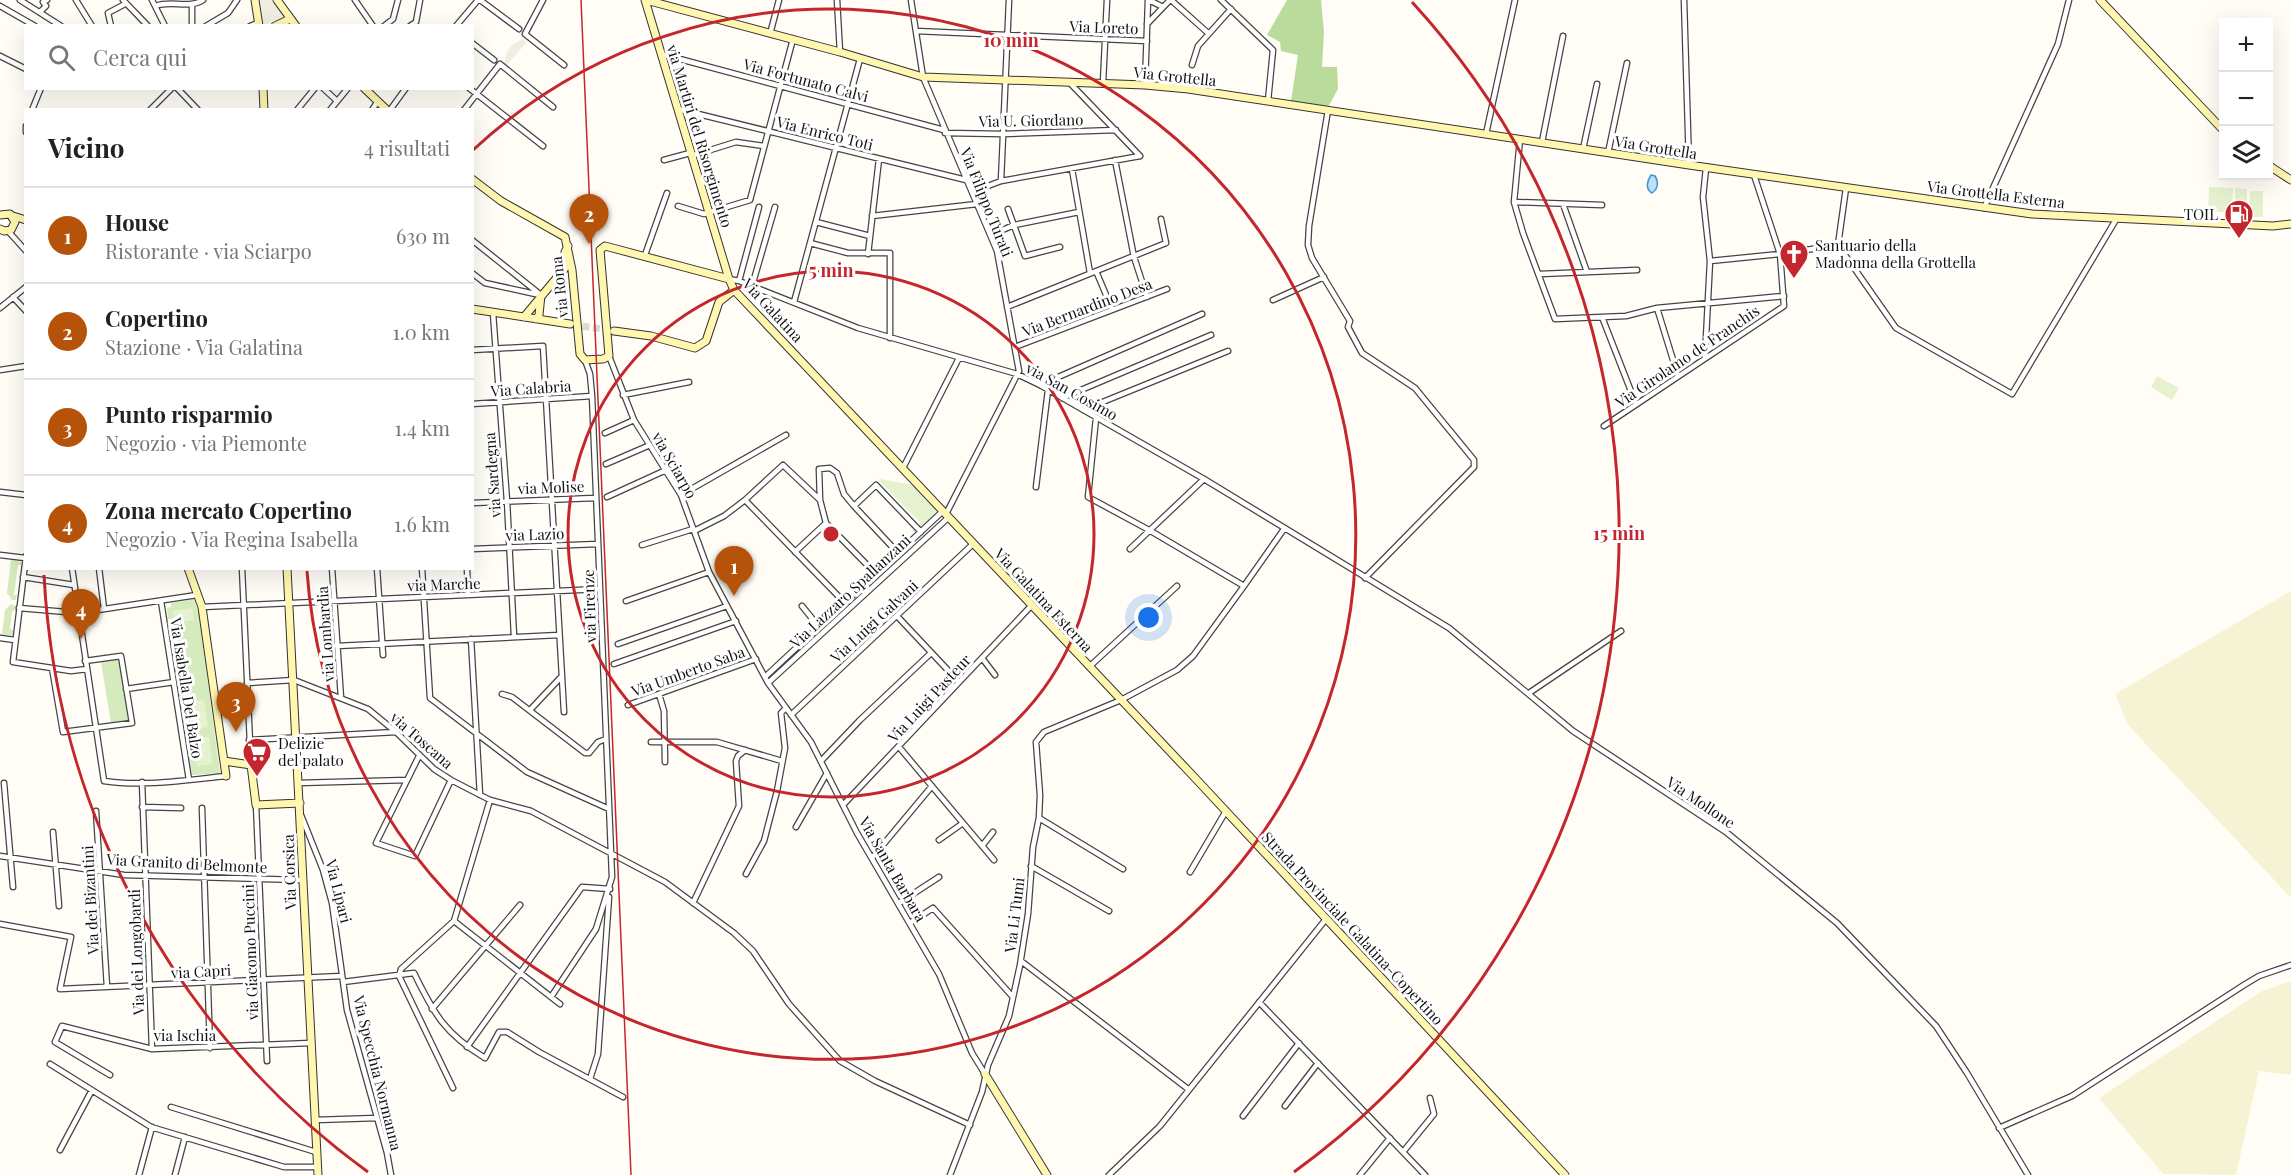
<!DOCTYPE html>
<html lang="it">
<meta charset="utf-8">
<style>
body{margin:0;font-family:"Playfair Display",serif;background:#f6f6f6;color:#222}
.controls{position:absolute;right:18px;top:18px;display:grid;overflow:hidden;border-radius:0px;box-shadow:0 6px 24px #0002}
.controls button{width:54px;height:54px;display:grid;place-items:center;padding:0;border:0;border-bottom:2px solid #e0e0e0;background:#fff;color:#222;font:30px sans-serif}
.you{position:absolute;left:1149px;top:618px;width:21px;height:21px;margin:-15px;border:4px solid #fff;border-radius:50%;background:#1a73e8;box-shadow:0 0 0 9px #1a73e833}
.badge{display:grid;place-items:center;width:39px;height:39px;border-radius:50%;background:#b45309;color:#fff;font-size:20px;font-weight:700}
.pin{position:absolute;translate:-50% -50px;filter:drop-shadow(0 2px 3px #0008)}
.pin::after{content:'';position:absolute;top:32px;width:21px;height:18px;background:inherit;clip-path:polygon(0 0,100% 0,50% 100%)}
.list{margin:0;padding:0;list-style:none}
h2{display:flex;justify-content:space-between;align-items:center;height:78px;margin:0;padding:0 24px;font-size:26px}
h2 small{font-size:20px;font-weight:400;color:#767676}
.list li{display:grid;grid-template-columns:39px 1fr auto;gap:18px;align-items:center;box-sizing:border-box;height:96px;padding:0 24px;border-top:2px solid #e0e0e0}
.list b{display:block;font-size:22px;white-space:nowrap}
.list p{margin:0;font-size:20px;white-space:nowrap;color:#767676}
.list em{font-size:20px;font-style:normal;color:#767676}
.icon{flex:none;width:33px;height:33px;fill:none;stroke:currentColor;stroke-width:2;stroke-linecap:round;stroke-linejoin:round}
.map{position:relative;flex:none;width:2291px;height:1175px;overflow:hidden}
.search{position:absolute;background:#fff;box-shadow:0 6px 24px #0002;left:24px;top:24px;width:450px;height:66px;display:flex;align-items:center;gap:15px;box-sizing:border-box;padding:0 21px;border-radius:0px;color:#767676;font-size:22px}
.panel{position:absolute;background:#fff;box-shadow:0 6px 24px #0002;left:24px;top:108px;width:450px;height:462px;border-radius:0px}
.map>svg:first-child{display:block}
.farmland{fill:#f6f3d4}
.green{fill:#d5ebbd}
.forest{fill:#b9dc9c}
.pitch{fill:#e6f2cf}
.plaza{fill:#f1ede2}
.water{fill:#b9e0f7;stroke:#3f96cf;stroke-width:1.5}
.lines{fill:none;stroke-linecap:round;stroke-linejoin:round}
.secondary-tunnel{stroke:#dbdad3;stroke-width:7;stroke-dasharray:7 3.5;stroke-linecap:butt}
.street-casing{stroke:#444;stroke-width:7}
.secondary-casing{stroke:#333;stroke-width:9}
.street{stroke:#fff;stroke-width:4.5}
.secondary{stroke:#fff6b0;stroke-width:7}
.rail{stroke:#c4262e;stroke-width:1.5}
.ring{fill:none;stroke:#c4262e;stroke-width:3}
.labels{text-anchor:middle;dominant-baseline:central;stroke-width:6;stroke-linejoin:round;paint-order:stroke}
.street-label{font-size:15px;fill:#111;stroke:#fff}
.poi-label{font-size:15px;fill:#111;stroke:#fff;text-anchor:start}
.centre{fill:#c4262e;stroke:#fff;stroke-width:3}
.ring-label{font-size:18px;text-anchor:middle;font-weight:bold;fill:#c4262e;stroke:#fff;stroke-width:6;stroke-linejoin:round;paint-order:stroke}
</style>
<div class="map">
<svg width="2291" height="1175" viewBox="0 0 2291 1175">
<rect width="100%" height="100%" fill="#fffdf5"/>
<path class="farmland" d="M2291,591V898L2128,725L2115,694Z
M2291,981V1075L2259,1071L2236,1175L2163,1174L2099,1098L2262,991Z"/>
<path class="green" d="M11,559L21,562V565H18L14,595H17L16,600H12L7,593Z
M194,599L199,615L220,773L192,775L187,741L190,740L183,697L179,698L175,666L179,664L171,619H168L167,608L171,607V603Z
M11,604L16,606V611H12L10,629L13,630V635H2L5,610Z
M118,659L128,720L111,723L101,662Z"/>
<path class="forest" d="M1287,0H1321L1324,32L1322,67H1337L1338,89L1328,107L1291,101L1298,55L1281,51L1280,42L1267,35Z"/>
<path class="pitch" d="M2209,187L2233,188L2232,212H2208Z
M2235,188L2247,189V214H2235Z
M2250,191H2263V217H2249Z
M2157,376L2179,388L2172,400L2151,387Z
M880,479L914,485L936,509V513L921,528L919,521L879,481Z
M192,608L194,620L174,623L173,611Z
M204,700L208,727L192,729L188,702Z
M209,737L212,764L197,766L193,739Z"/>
<path class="plaza" d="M258,0H275L284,14L282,19L262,25Z
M523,38L527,42L507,65L504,63L507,52L511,46Z"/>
<path class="water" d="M1651,175L1655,176C1659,182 1658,189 1652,193C1645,189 1647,181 1651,175Z"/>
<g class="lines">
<path class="secondary-tunnel" d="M572,325L611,330"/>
<g class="street-casing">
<path id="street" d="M20,0L61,26
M76,0L92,26
M123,0L148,26
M152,0L165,26
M355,0L373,26
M480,0L519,29
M543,0L525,34L564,65
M837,0L840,52
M911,0L923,77L997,251L1019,371L946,514
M1149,0L1163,7
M1171,0L1208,33
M1221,0L1273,50L1268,101
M1684,0L1689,165
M192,4V26
M0,6L35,26
M156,6C169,0 191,9 203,0
M40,12L46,6L43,2L47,0
M1147,24L1170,0
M111,26L108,13L125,4
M206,26L228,13L237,0
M250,26L258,23
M384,26L393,19L398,0
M410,26L416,22L420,0
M456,26L478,0
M916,31L1147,41
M770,34L779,0
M472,43L494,60
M661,54L944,130
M0,56L26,69
M1192,65L1198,46L1231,9
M1069,82L1140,156
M1103,83L1107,0
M1145,85L1148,0
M177,88L198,110
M323,88L337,101
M469,88L543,146
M678,109L966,180
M32,110L41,88
M150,110L172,88
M297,110L315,88
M330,110L348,88
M372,110L378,101
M390,110L406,88
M464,110L500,64L553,107
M1328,110L1309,226L1308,245L1312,258L1350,321L1348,327L1362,353L1415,388L1474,460V467L1365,578
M26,126V132
M945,133L1003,134L1116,130
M1486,134L1515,0
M1520,139L1514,202L1523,233L1555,319L1626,316L1657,308L1784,296
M1542,142L1563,36
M1583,149L1597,84
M1608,153L1627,63
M691,156L736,142L764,146
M664,160L690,153
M1115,160L1134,257L1147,297
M1072,169L1090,273
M1001,181L1009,0
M1846,188L1838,245L1896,328L2012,394L2117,218
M972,192L1001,181L1140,156
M1514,202L1602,205
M1563,204L1587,272
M678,206L704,214L750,200L793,39
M1984,208L2058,44L2069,0
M1008,209L1025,256L1060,247
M872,216L977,204
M816,222L870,236
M8,231L26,251
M991,235L1014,225L1079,212
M472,240L541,295
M810,243L848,253H890V338
M868,254L879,159
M645,255L667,193
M1710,261L1780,254L1754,175
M1096,271L1112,309
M472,273L485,283L540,295
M1540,274L1637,270
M729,279L739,281L858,328L1017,374L1040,385L1204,479L1449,628L1573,731L1726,832L1837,923L1936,1026L1967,1073L2028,1175
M739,281L759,207
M752,286L775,207
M13,297L26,311
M1273,300L1324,277
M794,302L860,59
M1007,307L1166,243L1161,219
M0,308L26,287
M1657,308L1678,376
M493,313L507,501L514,636
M1602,317L1636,404
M1015,347L1167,289
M472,350L543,346L564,712
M609,356L634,420L681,495L709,572L768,683L811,742L857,833L939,974L972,1053L985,1074
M1705,357L1710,261L1703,197L1706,168
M0,370L26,366
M1040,385L1202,314
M623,395L689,382
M1062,398L1211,335
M472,404L592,396
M1083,410L1228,351
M1604,426L1784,306L1780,254L1838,245
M605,433L634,420
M606,464L650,445
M903,468L959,358
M1036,487L1048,390
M0,492L26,495
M681,495L786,435
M607,497L666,470
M745,500L845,603
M472,503L595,498
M854,506L876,485L921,532
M694,531L724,516L745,500L783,465L820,500
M642,545L693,529
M472,549L598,544
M1130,549L1204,479
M795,552L826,523
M0,555L25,558
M26,556L13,662L71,671L87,669
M72,568L104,781C143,787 187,780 226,776
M99,568L104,609
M242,568L251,765
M332,568L341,698
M377,568L383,655
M422,568L430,698L527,772L609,809
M467,568L468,595
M876,574L826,523L820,500L819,469L830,468L837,473L844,494L854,506L898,553
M23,577L74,585
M1244,586L1284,529
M161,601L189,780
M626,601L709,572
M802,606L819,627
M202,607L600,589
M19,608L78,613L197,595
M897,616L959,682
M0,638L15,640
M471,639L480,795
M618,644L727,606
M337,646L559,635
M982,658L995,675
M614,664L736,621
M1089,667L1177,586
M52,668L63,732L132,723L121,656L85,661
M765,677L943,511
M247,683L294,680L368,709L396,732L434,769L451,780L490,800L531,811L665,882L734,933L753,951L789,1004L840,1061L875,1081L970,1125
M768,683L949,517
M126,689L174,682
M1529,693L1621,631
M502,694L512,697L585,753H589L598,742L606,739
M659,694L664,711L665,762
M628,705L756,659
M530,710L562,676
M791,715L973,544
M249,740L396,732
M651,742H717L782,761
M899,747L994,860
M419,756L376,843L415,856L451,780
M821,761L860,720L931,653
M142,782L152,1049
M4,783L13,887
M298,783L407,780
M256,805L267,1061
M843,805L1031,606
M142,807L181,808
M202,808L210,1048
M96,811L107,987
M301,815L323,870L332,903L347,1010L387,1153L391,1175
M1039,818L1123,869
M796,827L827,773
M53,832L59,906
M939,840L963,823
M982,846L993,832
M0,856L124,875L303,880
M872,858L932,786
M1031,866L1109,911
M1190,872L1226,811
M746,874L764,841L777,791L785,748L781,713L786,708
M693,903L739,806L736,761L738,756L745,750
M899,903L939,877
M454,921L560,1004
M910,923L933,908L1012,996
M0,924L71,937L60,989L342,976
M1021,961L1188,1089
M343,982L414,973C434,1014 445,1034 485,1058L499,1032H507L539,1052L623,1097
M551,997L596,929L612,877L592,396L590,374L585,360
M1259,1002L1425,1175
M432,1009L520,905
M467,1047L582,887L610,889
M50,1064L151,1127L284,1167H317
M110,1075L55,1042L62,1026L152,1049L311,1043
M590,1079L598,1054L609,897
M453,1088L399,976L401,969L454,921L490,800
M1285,1106L1318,1063
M171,1107L316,1152
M1243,1116L1299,1043
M315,1120L377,1118
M1999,1128L2072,1096L2244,985L2259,976L2291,965
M60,1150L92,1090
M1403,1152L1434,1114L1430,1098
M139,1175L152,1127
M175,1175L185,1137
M950,1175L982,1092L988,1065L1009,1016L1020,965L1028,914L1033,847L1039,818L1040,795L1036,742L1044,732L1121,700L1177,670L1193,656L1244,586L1149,530L1088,497L1096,418
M1109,1175L1160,1126L1326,919
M1360,1175L1390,1138"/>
</g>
<g class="secondary-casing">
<path id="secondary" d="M255,0L259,26
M277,0L296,26
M645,0L729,279
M646,0L840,52L923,77L1145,85L1188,89L1689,165L2032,214L2273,226L2291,224
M2100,0L2224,131
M275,26L290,19
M263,88L264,110
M364,88L387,110
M2268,165L2291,180
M472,179L501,201L565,237L572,270L580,354L585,360L603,359L609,356L600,250L605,246L729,279L734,290L1196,779L1565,1175
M0,215L10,214L15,222L11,230L4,231L0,229
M13,216L26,220
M472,309L570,324
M524,317L565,268V252L568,246
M536,319L539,315L541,295
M614,331L651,336L695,348L706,341L719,302L734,290
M188,568L202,607L226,776
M287,568L318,1175
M224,761L251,765L256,805L300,803
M985,1074L1047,1175"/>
</g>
<use href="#street" class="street"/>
<use href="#secondary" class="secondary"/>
<path class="rail" d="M581,0L631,1175"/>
</g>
<g class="ring">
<circle cx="831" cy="534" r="263"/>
<path d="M473 150A525 525 0 1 1 307 571"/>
<path d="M368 1172A788 788 0 0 1 44 575M1412 2A788 788 0 0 1 1294 1172"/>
</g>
<defs>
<g id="fuel-pin" transform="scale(1.5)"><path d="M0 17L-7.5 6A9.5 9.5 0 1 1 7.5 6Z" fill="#c4262e" stroke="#fff"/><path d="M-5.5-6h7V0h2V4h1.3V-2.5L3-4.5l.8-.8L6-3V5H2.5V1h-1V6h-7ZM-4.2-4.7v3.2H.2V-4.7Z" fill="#fff"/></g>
<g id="church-pin" transform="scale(1.5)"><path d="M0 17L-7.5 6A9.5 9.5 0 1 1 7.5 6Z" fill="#c4262e" stroke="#fff"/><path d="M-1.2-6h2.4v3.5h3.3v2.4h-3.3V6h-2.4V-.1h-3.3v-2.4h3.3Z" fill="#fff"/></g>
<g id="supermarket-pin" transform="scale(1.5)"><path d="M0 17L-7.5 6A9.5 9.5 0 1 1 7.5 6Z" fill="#c4262e" stroke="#fff"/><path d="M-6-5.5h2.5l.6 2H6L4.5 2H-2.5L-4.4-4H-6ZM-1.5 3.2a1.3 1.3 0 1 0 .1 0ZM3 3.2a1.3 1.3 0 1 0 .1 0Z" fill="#fff"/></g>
</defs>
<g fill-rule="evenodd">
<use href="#fuel-pin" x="2239" y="214"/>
<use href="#church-pin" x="1794" y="254"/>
<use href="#supermarket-pin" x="257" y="752"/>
</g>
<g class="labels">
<g class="street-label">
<text transform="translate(1104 27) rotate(2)">Via Loreto</text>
<text transform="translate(1175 76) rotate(6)">Via Grottella</text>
<text transform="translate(806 80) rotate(15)">Via Fortunato Calvi</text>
<text transform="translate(1031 120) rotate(-1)">Via U. Giordano</text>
<text transform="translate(825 133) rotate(14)">Via Enrico Toti</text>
<text transform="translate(700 136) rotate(73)">via Martiri del Risorgimento</text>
<text transform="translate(1656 147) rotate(9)">Via Grottella</text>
<text transform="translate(1996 194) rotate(7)">Via Grottella Esterna</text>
<text transform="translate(987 202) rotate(68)">Via Filippo Turati</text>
<text transform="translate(559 287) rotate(-96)">via Roma</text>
<text transform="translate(1087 307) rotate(-21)">Via Bernardino Desa</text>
<text transform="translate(773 310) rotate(47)">Via Galatina</text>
<text transform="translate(1687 356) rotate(-34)">Via Girolamo de Franchis</text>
<text transform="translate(531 388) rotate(-4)">Via Calabria</text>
<text transform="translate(1072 391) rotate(29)">via San Cosimo</text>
<text transform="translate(675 465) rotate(60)">via Sciarpo</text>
<text transform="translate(492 475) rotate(-94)">via Sardegna</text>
<text transform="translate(551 487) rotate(-2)">via Molise</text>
<text transform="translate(535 534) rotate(-2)">via Lazio</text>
<text transform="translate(444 584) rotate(-2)">via Marche</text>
<text transform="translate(850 591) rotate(-43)">Via Lazzaro Spallanzani</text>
<text transform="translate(1044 600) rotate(47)">Via Galatina Esterna</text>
<text transform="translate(589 606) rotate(-92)">via Firenze</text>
<text transform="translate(874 621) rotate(-43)">Via Luigi Galvani</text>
<text transform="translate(325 634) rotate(-94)">via Lombardia</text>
<text transform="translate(688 671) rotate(-20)">Via Umberto Saba</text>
<text transform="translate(187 688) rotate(81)">Via Isabella Del Balzo</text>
<text transform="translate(929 698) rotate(-47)">Via Luigi Pasteur</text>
<text transform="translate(422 740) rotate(41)">via Toscana</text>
<text transform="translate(1701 802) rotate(34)">Via Mollone</text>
<text transform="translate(187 863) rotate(3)">Via Granito di Belmonte</text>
<text transform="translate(893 869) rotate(60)">Via Santa Barbara</text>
<text transform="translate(289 872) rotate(-92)">Via Corsica</text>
<text transform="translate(339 891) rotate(76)">Via Lipari</text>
<text transform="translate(90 900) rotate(-93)">Via dei Bizantini</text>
<text transform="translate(1014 915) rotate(-83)">Via Li Tumi</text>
<text transform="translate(1353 928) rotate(47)">Strada Provinciale Galatina-Copertino</text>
<text transform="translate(136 952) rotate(-92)">Via dei Longobardi</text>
<text transform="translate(250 952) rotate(-92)">via Giacomo Puccini</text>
<text transform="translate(201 971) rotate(-3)">via Capri</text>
<text x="185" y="1035">via Ischia</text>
<text transform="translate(378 1073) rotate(76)">Via Specchia Normanna</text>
</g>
<g class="poi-label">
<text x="2218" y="214" text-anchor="end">TOIL</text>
<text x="1815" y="245">Santuario della<tspan x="1815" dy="17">Madonna della Grottella</tspan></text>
<text x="278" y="743">Delizie<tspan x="278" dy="17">del palato</tspan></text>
</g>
</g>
<circle cx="831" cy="534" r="9" class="centre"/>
<g class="ring-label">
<text x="1011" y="47">10 min</text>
<text x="831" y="277">5 min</text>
<text x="1619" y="540">15 min</text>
</g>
</svg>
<div class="controls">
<button>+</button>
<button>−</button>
<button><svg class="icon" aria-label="layers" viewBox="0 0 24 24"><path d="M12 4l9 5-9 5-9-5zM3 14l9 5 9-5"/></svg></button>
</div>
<div class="you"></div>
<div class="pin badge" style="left:734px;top:596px">1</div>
<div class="pin badge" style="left:589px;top:244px">2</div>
<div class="pin badge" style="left:236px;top:732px">3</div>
<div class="pin badge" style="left:81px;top:639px">4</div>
<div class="search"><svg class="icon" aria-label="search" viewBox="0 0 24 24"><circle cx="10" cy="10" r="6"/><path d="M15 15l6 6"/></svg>Cerca qui</div>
<section class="panel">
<h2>Vicino<small>4 risultati</small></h2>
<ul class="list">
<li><span class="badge">1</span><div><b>House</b><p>Ristorante · via Sciarpo</p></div><em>630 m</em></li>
<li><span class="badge">2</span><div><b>Copertino</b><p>Stazione · Via Galatina</p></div><em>1.0 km</em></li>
<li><span class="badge">3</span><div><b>Punto risparmio</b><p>Negozio · via Piemonte</p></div><em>1.4 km</em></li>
<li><span class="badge">4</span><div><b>Zona mercato Copertino</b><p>Negozio · Via Regina Isabella</p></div><em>1.6 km</em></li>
</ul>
</section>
</div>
